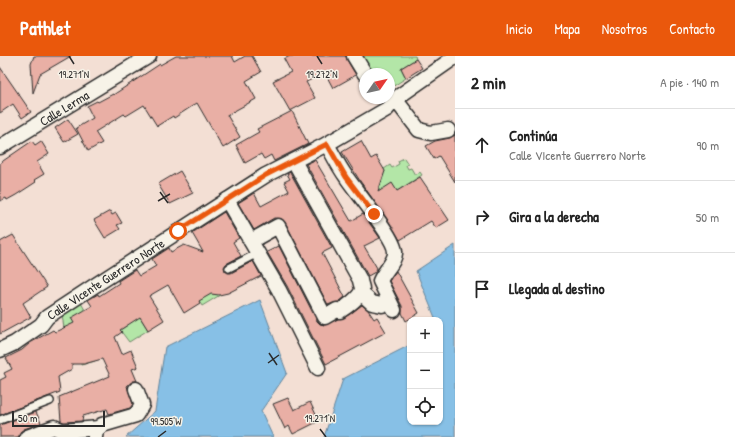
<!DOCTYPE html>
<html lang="es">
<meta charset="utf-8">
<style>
body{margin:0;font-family:"Patrick Hand",sans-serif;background:#f2f2f2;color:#222}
.controls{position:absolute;right:12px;bottom:12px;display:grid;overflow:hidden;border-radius:8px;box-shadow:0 1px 3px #0004}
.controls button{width:36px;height:36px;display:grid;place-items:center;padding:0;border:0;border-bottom:1px solid #e0e0e0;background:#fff;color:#222;font:20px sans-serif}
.compass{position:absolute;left:359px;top:12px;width:36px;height:36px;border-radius:50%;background:#fff;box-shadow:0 1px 3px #0004;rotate:56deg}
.scale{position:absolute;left:12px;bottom:10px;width:93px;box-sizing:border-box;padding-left:4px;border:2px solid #2b2b2b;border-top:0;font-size:11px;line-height:14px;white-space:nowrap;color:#2b2b2b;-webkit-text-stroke:3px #f7f3e8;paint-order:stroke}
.stop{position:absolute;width:12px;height:12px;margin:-9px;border:3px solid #ea580c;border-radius:50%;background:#fff}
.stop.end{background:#ea580c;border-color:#fff;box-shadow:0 1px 4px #0008}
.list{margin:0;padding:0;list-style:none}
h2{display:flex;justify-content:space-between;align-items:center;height:52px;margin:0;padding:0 16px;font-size:17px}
h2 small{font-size:13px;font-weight:400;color:#767676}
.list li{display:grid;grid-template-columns:26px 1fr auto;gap:12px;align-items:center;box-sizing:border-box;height:72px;padding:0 16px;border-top:1px solid #e0e0e0}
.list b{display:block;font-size:15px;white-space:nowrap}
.list p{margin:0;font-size:13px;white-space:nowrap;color:#767676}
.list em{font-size:13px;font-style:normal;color:#767676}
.icon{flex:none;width:22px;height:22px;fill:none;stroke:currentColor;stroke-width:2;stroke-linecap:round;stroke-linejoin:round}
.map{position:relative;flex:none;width:455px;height:381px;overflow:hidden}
header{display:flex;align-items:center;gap:24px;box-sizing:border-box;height:56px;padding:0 20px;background:#ea580c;color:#fff}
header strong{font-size:19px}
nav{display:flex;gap:22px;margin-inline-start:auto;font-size:14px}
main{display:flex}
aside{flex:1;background:#fff}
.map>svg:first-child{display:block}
.green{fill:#b3e6a7;stroke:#6f8869}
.water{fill:#87c0e6;stroke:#62849b}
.building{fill:#e9afa5;stroke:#2b2b2b}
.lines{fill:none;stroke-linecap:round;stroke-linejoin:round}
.service-casing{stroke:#2b2b2b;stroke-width:10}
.minor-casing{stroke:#2b2b2b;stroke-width:17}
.service{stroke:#f7f3e8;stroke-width:7}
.minor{stroke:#f7f3e8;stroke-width:14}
.route{stroke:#ea580c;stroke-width:5}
.ticks{fill:none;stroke:#2b2b2b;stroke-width:1.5}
.labels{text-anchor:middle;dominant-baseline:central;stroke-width:3;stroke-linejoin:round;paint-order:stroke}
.street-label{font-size:13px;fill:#2b2b2b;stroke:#f7f3e8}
.ticks-label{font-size:10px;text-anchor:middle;fill:#2b2b2b;stroke:#f7f3e8;stroke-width:3;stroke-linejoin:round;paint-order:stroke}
</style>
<header>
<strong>Pathlet</strong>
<nav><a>Inicio</a><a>Mapa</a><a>Nosotros</a><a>Contacto</a></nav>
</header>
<main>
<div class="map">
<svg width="455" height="381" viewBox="0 0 455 381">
<rect width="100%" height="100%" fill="#f3dfd4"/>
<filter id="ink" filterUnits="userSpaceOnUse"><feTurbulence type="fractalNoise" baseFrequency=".025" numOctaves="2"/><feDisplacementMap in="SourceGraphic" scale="8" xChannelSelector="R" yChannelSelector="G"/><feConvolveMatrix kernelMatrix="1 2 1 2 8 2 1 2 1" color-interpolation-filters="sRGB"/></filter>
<g filter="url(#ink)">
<path class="green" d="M360,0H415L416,3L401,12L406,22L389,33V18H372Z
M404,102L408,108L406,109L408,113L411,112L415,119L420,116L422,119L397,135H379L376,131L365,138L361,131L385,116L384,113L390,109L392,112L399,108L398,105Z
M217,234L220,239L202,250L194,236Z
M81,247L85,254L95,305L81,309V301L64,272L62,258Z
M132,248L148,274L129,286L120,274L128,269Z"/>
<path class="water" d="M455,189V381H324L343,323L410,289V366H440V264H436L416,215Z
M260,244L287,317L261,355L273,381H126L155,355L165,291Z"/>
<path class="building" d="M34,0H71L40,18L33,37L31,8Z
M176,0H232L235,6L245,0H252L261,16L246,25L256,43L227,59L240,81L223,92L197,47L174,62L173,60L157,70L144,49L126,60L124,58L95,76L102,87L88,95L76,72L93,62L87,50L97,45L98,46L113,38V39L160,8V9Z
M290,0H346L347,4L356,19L333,32L325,17L306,26L315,42L290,55L273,25L291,16L284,3Z
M416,3L422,12L406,22L401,12Z
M0,11L31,56L22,62L13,48L0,57Z
M292,55L308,88L274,105L271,99L264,103L261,98L245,107L236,89L259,76L257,73Z
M68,63L78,78L64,86L55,72Z
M455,79V78V126L439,100L434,103L426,90L435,85L450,82Z
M32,85L35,89L41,85L49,98L37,106L44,118L34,124L36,126L16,139L7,144L6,142L0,145V107Z
M361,85L371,103L376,100L385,115L378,136L392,127L397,135L420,121L449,164L436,172L431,165L400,184L389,166L360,125L342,96Z
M315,104L351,165L363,158L380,182L364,190L377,212L375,216L368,220L306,108Z
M180,115L193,137L170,148L158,128Z
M290,116L332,192L322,197L345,241L339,246L333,247L328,249L285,166L282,163L274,162L254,174L238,147L254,137L261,150L289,135L284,126L290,123L287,118Z
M110,155L112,159L116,157L122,167L117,169L120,173L105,182L94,164Z
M224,156L239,182L233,186L241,200L226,208L224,211L225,215L228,217H231L253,205L261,220L228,237L219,239L211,238L199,245L200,247L184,257L168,229L149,240L164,264L148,274L140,261L120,274L122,276L115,281L122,298L131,294L138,311L132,313L137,325H133L127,330L133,348L130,352L109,358L107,353L83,360L82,365L64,366L61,365L59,341L110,320L102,303L84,308H72V313L58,321L60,336L0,359V324L6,321L4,317L12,313L6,302L22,294L30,287L53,274L55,276L74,267L71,262L92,250L88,244L98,238L99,240L119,227L118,225L135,214L139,220L156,210L152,203L169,192L171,196L184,189L203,196L192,177Z
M13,179L47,231L23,247L31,261L0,278V186Z
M279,190L317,265L320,268L325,269L338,263L344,262L362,249L368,254L374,263L377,261L386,276L326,308L287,230L267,196Z
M396,215L419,257L406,265L402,257V250L389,225Z
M288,342L294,354L310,346L319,365L293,378L289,370L285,373L273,348Z
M36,356L41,367L24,373L20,376L19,381H0V369Z"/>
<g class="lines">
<g class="service-casing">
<path id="service" d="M229,212L258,197
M0,364L50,345"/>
</g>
<g class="minor-casing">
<g id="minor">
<path d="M354,0L365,18"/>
<path d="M395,43L419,74L431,77L448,74"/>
<path d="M327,88C333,99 339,111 347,122C357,137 395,182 395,196C396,205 384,215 380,225L394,254"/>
<path id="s1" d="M0,91L149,0"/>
<path d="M227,144L279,234L318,312"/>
<path d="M251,185L278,170L325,261L337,254L340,255C345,252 362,240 362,233C362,230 360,227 360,224L294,105"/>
<path d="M361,237L372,247L382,249L388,243"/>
<path id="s2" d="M0,294L15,287L41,269L47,261L94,230L266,119L327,88L387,53L395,43L455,1"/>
<path d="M27,381L54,371L63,375L99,372"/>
<path d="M95,381L96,375L102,369L136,359L142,349L136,333"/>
</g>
</g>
<use href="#service" class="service"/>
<use href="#minor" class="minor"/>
</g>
</g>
<g class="lines" filter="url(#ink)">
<path class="route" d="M178,175L266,119L327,88L346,121L374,158"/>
</g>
<path class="ticks" d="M69,0L74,8M317,0L322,8M160,136L168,147M158,145L170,138M269,297L277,309M268,307L279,299M320,373L326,381M158,381L166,375"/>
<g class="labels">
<g class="street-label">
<text stroke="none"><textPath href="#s1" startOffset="75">Calle Lerma</textPath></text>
<text stroke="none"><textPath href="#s2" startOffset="128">Calle VIcente Guerrero Norte</textPath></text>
</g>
</g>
<g class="ticks-label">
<text x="74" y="22">19.271°N</text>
<text x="322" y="22">19.272°N</text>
<text x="320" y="366">19.271°N</text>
<text x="166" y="369">99.505°W</text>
</g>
</svg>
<div class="controls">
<button>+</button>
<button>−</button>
<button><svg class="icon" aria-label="locate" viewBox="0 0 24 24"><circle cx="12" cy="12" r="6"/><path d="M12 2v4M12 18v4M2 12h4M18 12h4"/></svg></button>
</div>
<svg class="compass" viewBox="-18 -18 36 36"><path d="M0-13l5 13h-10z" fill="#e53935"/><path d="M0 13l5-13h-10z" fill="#767676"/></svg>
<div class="scale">50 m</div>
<div class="stop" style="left:178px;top:175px"></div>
<div class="stop end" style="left:374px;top:158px"></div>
</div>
<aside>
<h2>2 min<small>A pie · 140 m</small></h2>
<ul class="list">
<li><svg class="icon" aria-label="ahead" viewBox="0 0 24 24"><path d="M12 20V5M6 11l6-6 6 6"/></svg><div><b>Continúa</b><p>Calle VIcente Guerrero Norte</p></div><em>90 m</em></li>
<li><svg class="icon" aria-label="right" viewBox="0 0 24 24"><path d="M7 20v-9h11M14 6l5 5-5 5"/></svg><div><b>Gira a la derecha</b></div><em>50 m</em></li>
<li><svg class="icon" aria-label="arrive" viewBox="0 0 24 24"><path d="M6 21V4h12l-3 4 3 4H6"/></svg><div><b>Llegada al destino</b></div></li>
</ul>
</aside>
</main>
